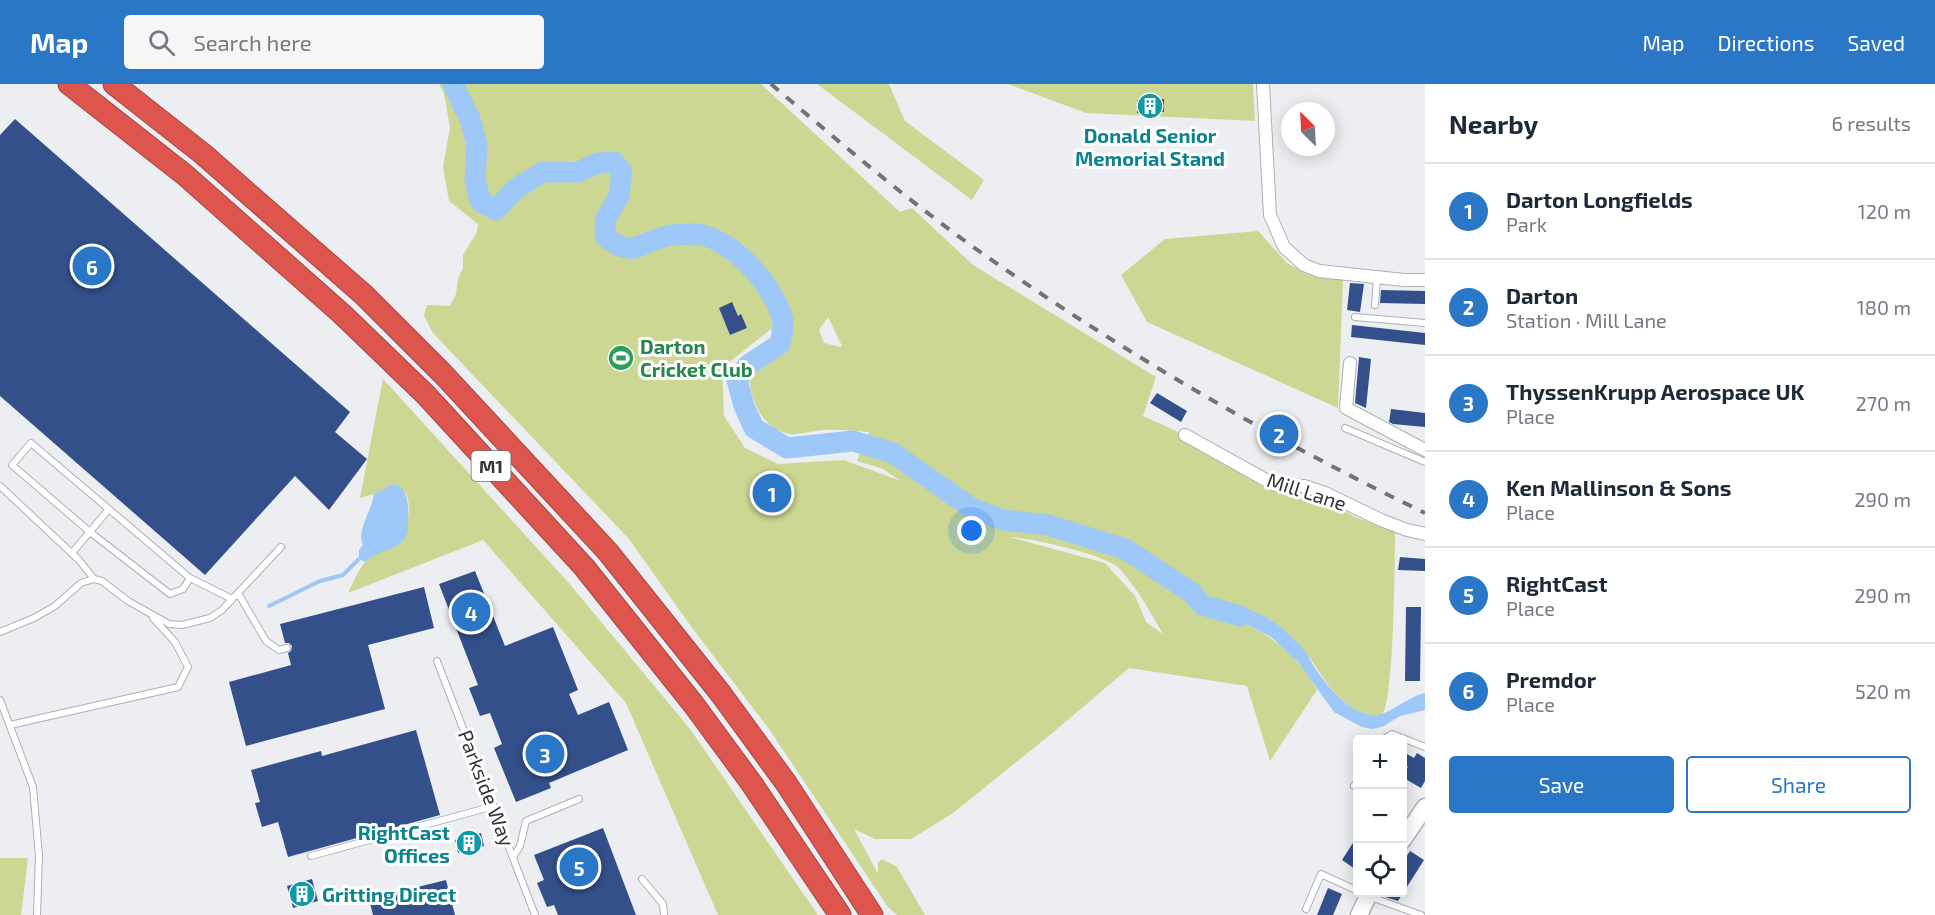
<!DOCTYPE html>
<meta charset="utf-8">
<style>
body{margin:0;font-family:"Exo 2",sans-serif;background:#f6f6f7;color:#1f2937}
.controls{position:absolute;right:18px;bottom:18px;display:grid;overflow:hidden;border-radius:6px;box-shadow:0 3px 15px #0003}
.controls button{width:54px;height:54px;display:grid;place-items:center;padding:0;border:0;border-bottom:2px solid #e0e1e3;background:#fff;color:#1f2937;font:30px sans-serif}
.compass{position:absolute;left:1281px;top:18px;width:54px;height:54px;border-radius:50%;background:#fff;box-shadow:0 3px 15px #0003;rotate:336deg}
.you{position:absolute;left:972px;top:447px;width:21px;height:21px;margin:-15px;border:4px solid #fff;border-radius:50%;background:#1a73e8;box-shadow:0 0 0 9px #1a73e833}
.badge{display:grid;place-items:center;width:39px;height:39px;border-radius:50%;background:#2b77c7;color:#fff;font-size:20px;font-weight:700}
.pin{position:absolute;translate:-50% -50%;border:3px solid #fff;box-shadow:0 2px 6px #0006}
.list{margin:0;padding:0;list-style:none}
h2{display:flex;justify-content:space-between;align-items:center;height:78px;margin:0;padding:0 24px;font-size:26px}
h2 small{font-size:20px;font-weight:400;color:#747a83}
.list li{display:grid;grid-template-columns:39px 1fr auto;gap:18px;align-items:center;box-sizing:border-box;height:96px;padding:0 24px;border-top:2px solid #e0e1e3}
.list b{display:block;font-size:22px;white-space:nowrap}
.list p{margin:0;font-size:20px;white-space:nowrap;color:#747a83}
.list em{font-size:20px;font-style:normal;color:#747a83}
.actions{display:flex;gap:12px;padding:18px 24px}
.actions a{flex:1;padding:14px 0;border:2px solid #2b77c7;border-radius:6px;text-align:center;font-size:21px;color:#2b77c7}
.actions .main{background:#2b77c7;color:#fff}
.icon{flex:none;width:33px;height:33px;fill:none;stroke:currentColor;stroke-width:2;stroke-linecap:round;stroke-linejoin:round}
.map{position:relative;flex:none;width:1425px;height:831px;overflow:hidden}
header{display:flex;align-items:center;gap:36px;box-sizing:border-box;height:84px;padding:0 30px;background:#2b77c7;color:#fff}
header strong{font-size:28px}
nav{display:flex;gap:33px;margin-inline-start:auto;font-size:21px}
.search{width:420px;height:54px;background:#f6f6f7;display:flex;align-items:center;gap:15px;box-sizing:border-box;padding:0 21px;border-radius:6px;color:#747a83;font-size:22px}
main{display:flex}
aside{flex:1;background:#fff}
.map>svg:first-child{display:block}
.green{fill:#ccd793;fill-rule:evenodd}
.water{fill:#9dc8f8}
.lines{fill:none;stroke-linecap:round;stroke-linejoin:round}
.stream{stroke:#9dc8f8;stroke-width:4}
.river{stroke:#9dc8f8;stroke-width:21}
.building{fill:#33508a}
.service-casing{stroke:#afb0b3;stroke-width:8}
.minor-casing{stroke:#afb0b3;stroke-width:14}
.secondary-casing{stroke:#afb0b3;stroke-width:19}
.motorway-casing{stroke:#a24945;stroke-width:23}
.service{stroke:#fff;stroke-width:6}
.minor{stroke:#fff;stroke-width:12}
.secondary{stroke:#fff;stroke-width:16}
.motorway{stroke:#de554e;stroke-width:21}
.rail{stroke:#727375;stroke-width:4;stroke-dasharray:10 10;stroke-linecap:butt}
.labels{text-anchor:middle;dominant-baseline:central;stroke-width:6;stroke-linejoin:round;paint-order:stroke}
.shield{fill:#fff;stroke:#707071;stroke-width:1.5}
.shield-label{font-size:18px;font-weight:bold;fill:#323334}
.culture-label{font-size:20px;font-weight:bold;fill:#0d838f;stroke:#fff}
.leisure-label{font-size:20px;font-weight:bold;fill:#27864d;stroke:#fff;text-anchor:start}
.street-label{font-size:20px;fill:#323334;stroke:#fff}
</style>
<header>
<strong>Map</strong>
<div class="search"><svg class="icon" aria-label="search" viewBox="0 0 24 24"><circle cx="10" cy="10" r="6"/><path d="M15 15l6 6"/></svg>Search here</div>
<nav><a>Map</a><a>Directions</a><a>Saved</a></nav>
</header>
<main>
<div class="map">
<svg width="1425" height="831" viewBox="0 0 1425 831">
<rect width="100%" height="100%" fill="#eceef1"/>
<path class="green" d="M439,0H761L900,128L912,124L973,181L1156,293L1143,332L1185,351L1275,401L1313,408L1355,433L1395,448C1395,471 1394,621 1382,630C1371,637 1353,624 1345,618C1327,604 1318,584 1305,567C1298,557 1282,544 1271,536C1263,531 1225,528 1213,527C1256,540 1295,565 1317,606L1270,677L1247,602L1129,584L1051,650L953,729L911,755H875L854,745L878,790V779L882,775L897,783L925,831H897L888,823L769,645L690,541L629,455L433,249L424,232L427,221L450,222L456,210L458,195L463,184V171L477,148L478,140L449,117L443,83L450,44L444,9ZM595,76L604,83L594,84L566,96L551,94L522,108L501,129L498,108L540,79ZM828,233L842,262L841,263L824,259L819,246ZM771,245L780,271L761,282L749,293C751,317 762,345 790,350C799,351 812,347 822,346C837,345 854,347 869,348L857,377L883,385L901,397L844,376L778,380L745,364L724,332L722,284ZM1010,453C1030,454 1101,470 1116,482C1131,494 1153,532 1163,550L1146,538L1135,512L1105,479Z
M817,0H889L905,37L984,96L972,116Z
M1008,0H1253L1255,37L1086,29Z
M1258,147L1287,179L1306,190L1343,196L1338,324L1147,238L1121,191L1165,155Z
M383,295L568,498L690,645L818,831H718L626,619L483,456L348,509C354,497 361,479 372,471C381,465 393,464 403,457C407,440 418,406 393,400L374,410L360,414Z
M0,774H28L21,831H0Z"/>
<path class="water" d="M393,400C404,403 405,407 407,416C409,425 408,431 408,440C409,468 381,462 365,478L359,475V466L363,461C356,447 372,426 374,410Z
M1212,518C1232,521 1252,524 1269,535C1281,542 1295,555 1304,565C1308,570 1310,576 1313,581C1325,600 1347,627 1371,631C1386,634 1408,612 1425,609V626L1400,632L1384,642L1373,645L1362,643L1334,628L1298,578L1271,553L1231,532L1212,527Z"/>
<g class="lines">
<path class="stream" d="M269,522L320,497L343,491L359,475"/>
<path class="river" d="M453,0L470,35L477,60L475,95L480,117L496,126L515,105L543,88H578L598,79L614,78L622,88L619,112L606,134L605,152C633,176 639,158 668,152C676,150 687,150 695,150C731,152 776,204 783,237C784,244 781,253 780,260L748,281L737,296L744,322L754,344L787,364L853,357L893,369L973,425L1003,436L1048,441L1125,465L1191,508L1202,521L1240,532"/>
</g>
<path class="building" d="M1164,15V28L1137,29V16Z
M15,35L350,328L335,348L367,375L329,426L295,392L205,491L0,312V51Z
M1350,199L1364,200L1360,228L1347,226Z
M1381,206L1425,207V220L1380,219Z
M732,218L738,232L741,230L747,244L730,251L719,224Z
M1352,241L1425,249V261L1351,253Z
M1359,273L1371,275L1366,324L1355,319Z
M1157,309L1187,327L1181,338L1150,319Z
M1391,325L1425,329V343L1393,340L1389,338Z
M1400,473L1425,475V487L1398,486Z
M475,487L505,562L553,543L578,606L569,610L578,631L609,618L628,666L549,699L551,704L516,718L494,664L502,660L490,629L480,632L469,604L478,601L439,500Z
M424,503L434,544L368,561L385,625L246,662L229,598L291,581L288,569L291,567L292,562L289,559H285L280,540Z
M1406,523H1421L1420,597H1405Z
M416,646L440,731L288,773L278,738L262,743L255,719L260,718L251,686L321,667L322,672Z
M1417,669L1425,674V697L1421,704L1402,693L1408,683L1402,678L1407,670L1414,674Z
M603,744L636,831H558L554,821L547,823L537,799L544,796L534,771Z
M481,749L484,762L458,769L455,756Z
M1358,751V787L1342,776Z
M1410,767L1424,776L1398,817L1382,812L1384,808H1402V779Z
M312,795L318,817L293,824L287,802Z
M446,796L455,831H373L369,815Z
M1328,804L1342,810L1333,831H1317Z"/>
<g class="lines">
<g class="service-casing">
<path id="service" d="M1375,221L1377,194
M1355,233L1425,239
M1345,344L1425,378
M0,402L79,476L94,495
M72,469L109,425
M190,494L183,505L170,510L90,448L12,381L31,359L190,494L232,515
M238,509L266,557L279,566L287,564
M0,548L34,534L55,522L81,499L94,495L102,497L128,517L169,540L182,541L210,534L222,526L281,463
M437,577L535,831
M0,616L33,703L39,772L37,831
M10,641L178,603L188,583L175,558L153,534
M1382,656L1392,650L1425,663
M1354,702L1358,696
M311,772L494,722
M514,772L520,762L526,737L579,715
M642,795L663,820L664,831
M1368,812L1421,831
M1306,825L1321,790L1358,807"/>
</g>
<g class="minor-casing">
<path id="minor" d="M1263,0L1270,131L1284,163L1304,181L1319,187L1404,196H1425
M1350,279L1346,324L1425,366
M1185,351L1275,401L1304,402L1325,409L1381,436L1407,446L1425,450"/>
</g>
<g class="secondary-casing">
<path id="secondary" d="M1402,757L1425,723
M1359,831L1370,808"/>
</g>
<g class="motorway-casing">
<path id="motorway" d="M69,0L185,91L342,230L426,311L584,483L694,621L752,700L840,831
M114,0L203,70L364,211L443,290L608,468L721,610L786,699L872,831"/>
</g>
<use href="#service" class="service"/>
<use href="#minor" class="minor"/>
<use href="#secondary" class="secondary"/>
<use href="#motorway" class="motorway"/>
<path class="rail" d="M771,0C838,57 905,114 976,165C1119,266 1268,353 1425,429"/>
</g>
<defs>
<g id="building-disc" transform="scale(1.35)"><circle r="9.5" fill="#0f9aa8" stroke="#fff"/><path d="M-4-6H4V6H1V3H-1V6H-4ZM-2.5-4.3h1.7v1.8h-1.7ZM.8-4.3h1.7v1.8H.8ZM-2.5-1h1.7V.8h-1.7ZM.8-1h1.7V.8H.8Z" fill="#fff"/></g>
<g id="stadium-disc" transform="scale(1.35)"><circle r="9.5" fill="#2e9e5b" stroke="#fff"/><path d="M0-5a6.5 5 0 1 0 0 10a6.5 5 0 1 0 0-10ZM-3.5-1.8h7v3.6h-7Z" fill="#fff"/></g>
</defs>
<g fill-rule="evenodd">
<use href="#building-disc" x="1150" y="22"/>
<use href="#stadium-disc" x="621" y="274"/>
<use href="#building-disc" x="469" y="759"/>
<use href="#building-disc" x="302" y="810"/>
</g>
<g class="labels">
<rect class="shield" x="471.5" y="367" width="39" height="30" rx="4.5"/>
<g class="shield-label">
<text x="491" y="382">M1</text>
</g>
<g class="culture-label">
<text x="1150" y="51">Donald Senior<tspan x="1150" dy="23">Memorial Stand</tspan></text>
<text x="450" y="748" text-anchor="end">RightCast<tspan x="450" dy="23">Offices</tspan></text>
<text x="322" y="810" text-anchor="start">Gritting Direct</text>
</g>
<g class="leisure-label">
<text x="640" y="262">Darton<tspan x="640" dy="23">Cricket Club</tspan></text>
</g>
<g class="street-label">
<text transform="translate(1307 407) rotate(18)">Mill Lane</text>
<text transform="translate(487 704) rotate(69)">Parkside Way</text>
</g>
</g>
</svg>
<div class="controls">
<button>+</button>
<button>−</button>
<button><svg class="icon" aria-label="locate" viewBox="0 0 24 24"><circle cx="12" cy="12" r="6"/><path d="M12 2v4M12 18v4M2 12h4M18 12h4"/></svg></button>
</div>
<svg class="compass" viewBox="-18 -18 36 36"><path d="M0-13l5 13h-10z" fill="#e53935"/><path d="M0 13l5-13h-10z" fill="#747a83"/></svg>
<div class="you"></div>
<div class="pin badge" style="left:772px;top:409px">1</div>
<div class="pin badge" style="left:1279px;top:350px">2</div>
<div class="pin badge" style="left:545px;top:670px">3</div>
<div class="pin badge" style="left:471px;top:528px">4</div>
<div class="pin badge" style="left:579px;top:783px">5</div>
<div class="pin badge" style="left:92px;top:182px">6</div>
</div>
<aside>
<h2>Nearby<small>6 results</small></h2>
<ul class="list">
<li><span class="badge">1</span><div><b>Darton Longfields</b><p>Park</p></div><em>120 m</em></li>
<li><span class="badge">2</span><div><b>Darton</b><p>Station · Mill Lane</p></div><em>180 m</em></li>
<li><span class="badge">3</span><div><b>ThyssenKrupp Aerospace UK</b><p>Place</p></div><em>270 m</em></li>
<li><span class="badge">4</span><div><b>Ken Mallinson &amp; Sons</b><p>Place</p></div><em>290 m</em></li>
<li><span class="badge">5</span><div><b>RightCast</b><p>Place</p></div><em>290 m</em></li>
<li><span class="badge">6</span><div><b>Premdor</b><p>Place</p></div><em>520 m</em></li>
</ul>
<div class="actions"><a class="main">Save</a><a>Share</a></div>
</aside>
</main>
